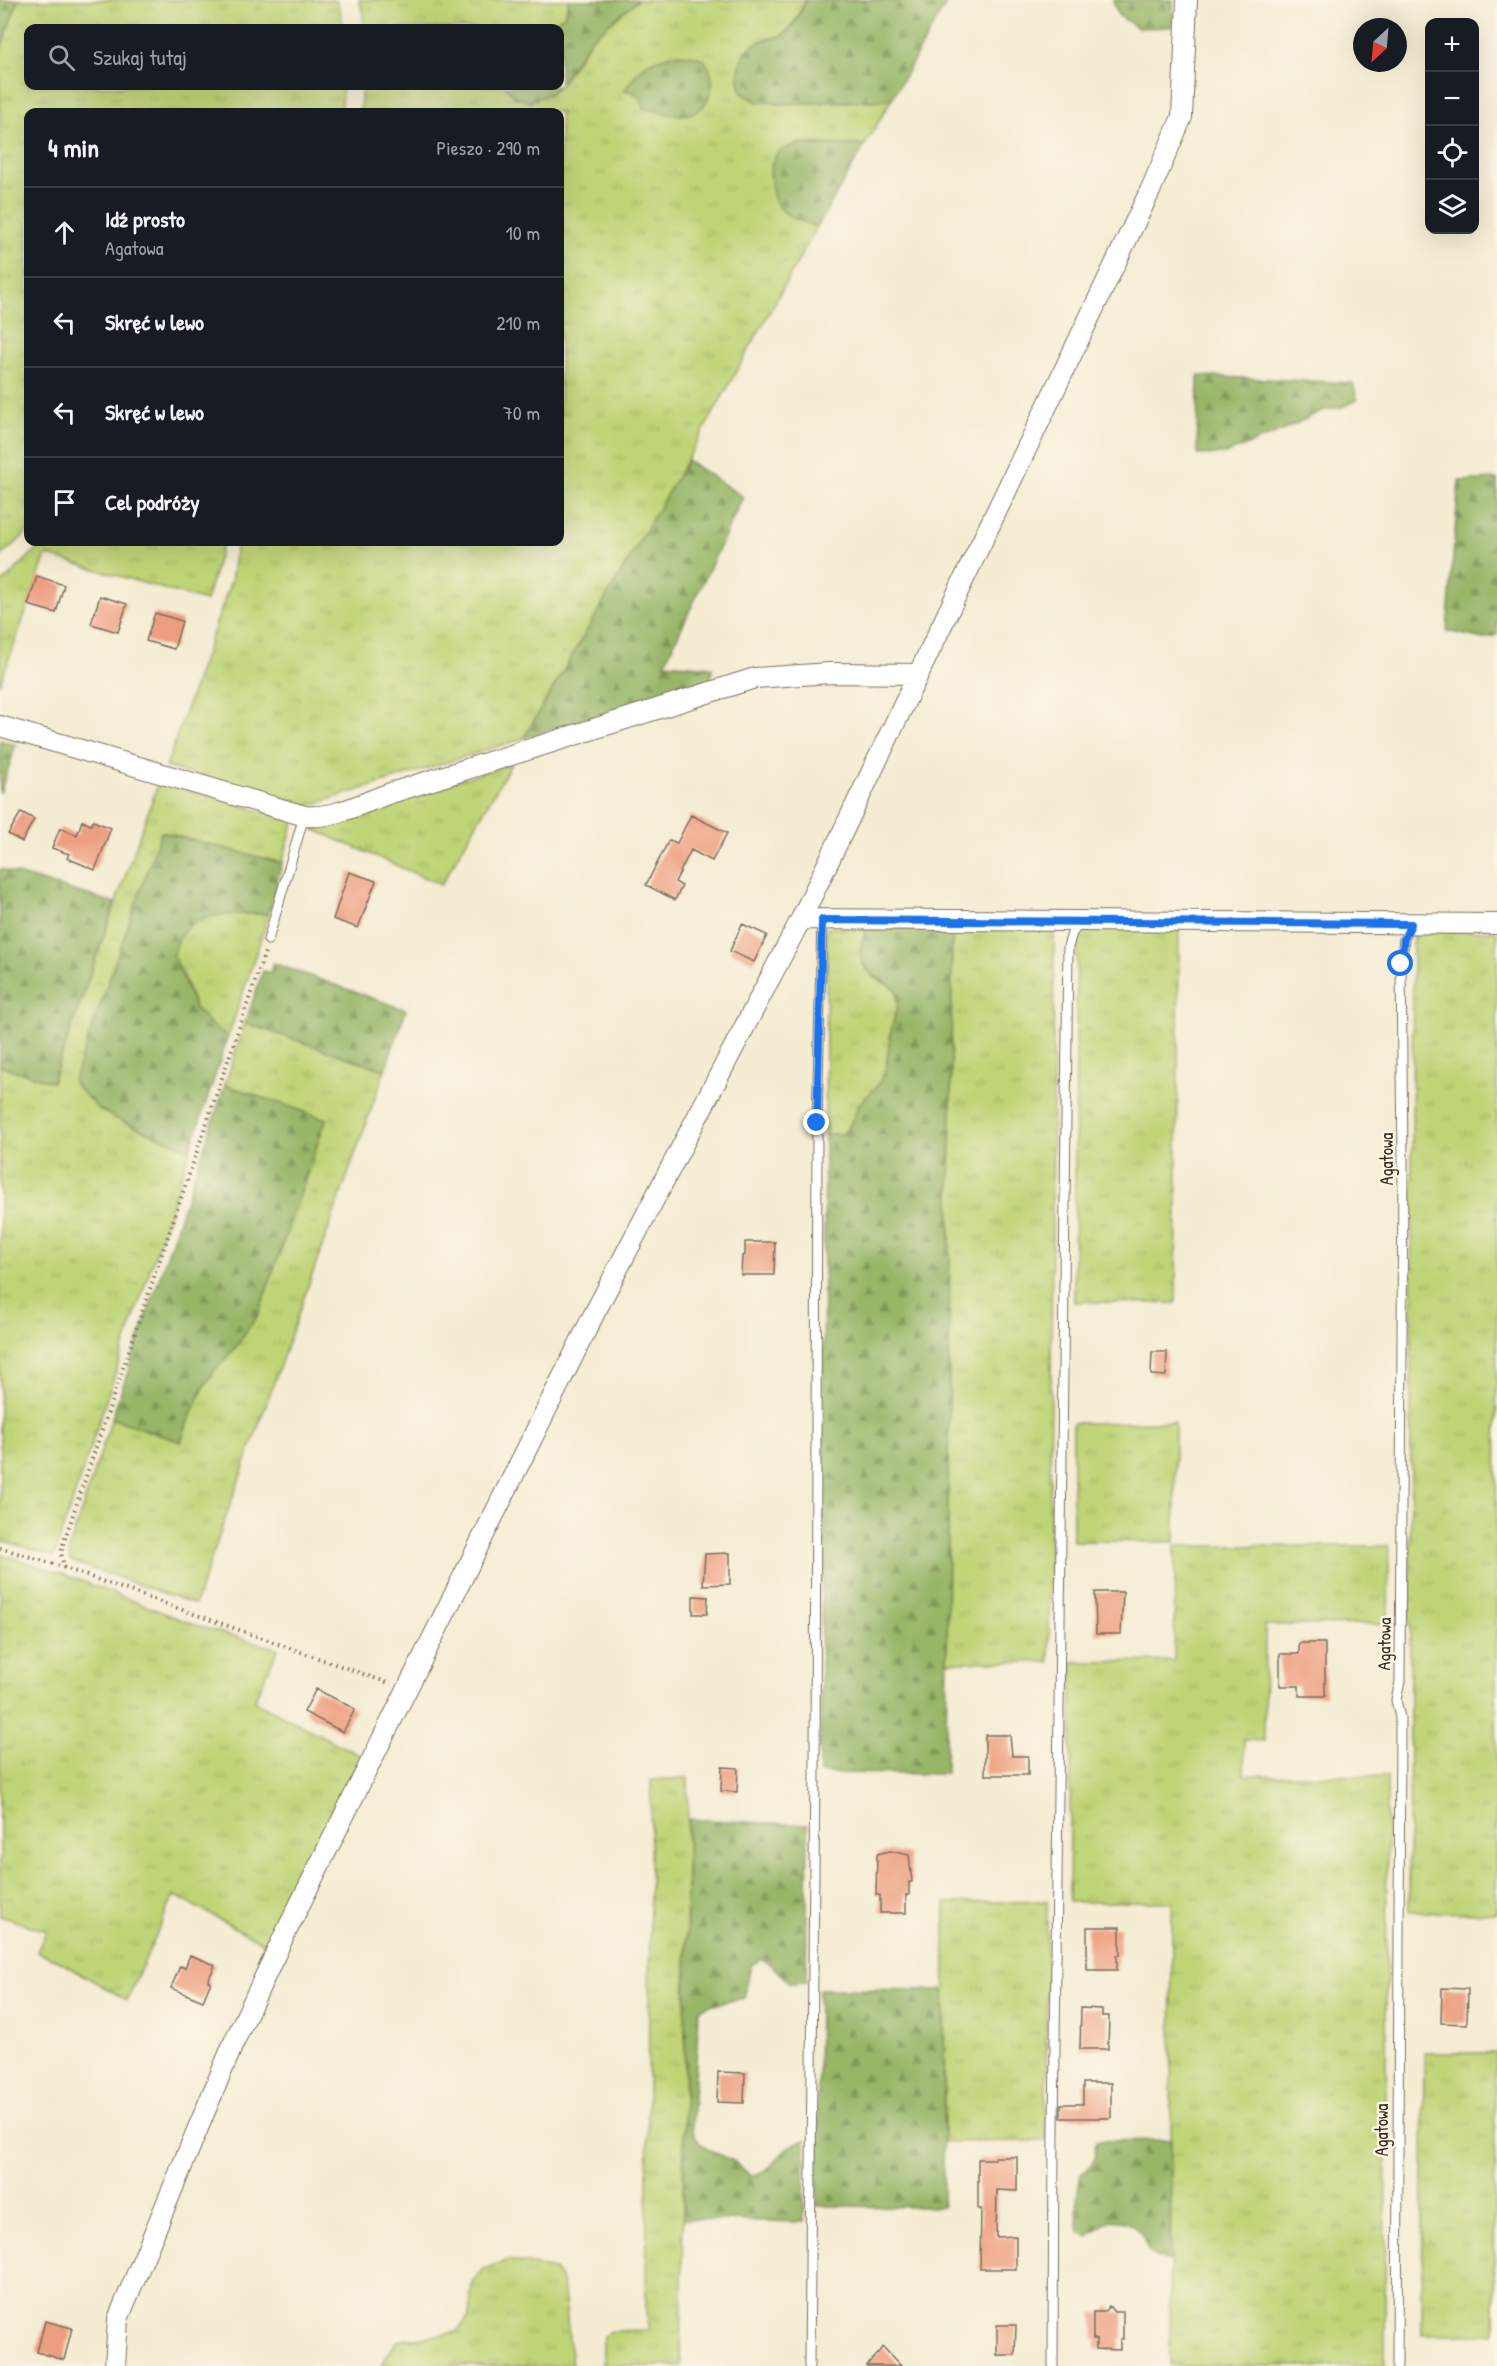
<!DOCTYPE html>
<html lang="pl">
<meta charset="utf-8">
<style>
body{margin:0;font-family:"Patrick Hand",sans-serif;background:#242831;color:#f1f3f6}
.controls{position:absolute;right:18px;top:18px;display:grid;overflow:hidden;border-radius:12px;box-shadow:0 6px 24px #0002}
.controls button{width:54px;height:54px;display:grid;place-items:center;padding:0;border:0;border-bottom:2px solid #363941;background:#171b24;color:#f1f3f6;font:30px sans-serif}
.compass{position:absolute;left:1353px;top:18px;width:54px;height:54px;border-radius:50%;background:#171b24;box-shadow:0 6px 24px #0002;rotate:206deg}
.stop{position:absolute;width:18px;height:18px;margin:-14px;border:4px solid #1a73e8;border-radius:50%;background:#fff}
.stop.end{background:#1a73e8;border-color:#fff;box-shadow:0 2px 6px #0008}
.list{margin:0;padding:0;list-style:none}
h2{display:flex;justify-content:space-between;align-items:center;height:78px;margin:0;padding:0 24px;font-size:26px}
h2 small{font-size:20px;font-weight:400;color:#9ea1a6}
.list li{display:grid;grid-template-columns:39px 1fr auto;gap:18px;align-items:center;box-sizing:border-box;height:90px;padding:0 24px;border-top:2px solid #363941}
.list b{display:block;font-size:22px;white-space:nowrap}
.list p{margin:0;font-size:20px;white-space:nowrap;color:#9ea1a6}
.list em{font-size:20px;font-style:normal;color:#9ea1a6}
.icon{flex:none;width:33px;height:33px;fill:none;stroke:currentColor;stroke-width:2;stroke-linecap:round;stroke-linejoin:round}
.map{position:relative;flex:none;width:1497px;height:2366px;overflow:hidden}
.search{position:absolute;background:#171b24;box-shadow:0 6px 24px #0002;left:24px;top:24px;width:540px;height:66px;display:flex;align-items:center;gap:15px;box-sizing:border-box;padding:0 21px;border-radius:12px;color:#9ea1a6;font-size:22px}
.panel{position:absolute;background:#171b24;box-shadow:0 6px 24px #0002;left:24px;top:108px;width:540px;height:438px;border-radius:12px}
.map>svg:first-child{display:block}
.grass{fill:url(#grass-tufts);stroke:#7d7f4a;stroke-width:1.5}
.forest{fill:url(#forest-firs);stroke:#697043;stroke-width:1.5}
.building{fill:#ed9e80}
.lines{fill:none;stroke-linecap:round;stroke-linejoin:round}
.lane-casing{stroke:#7c6e5d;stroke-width:11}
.street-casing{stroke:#7c6e5d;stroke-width:22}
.path{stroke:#7c6e5d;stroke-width:4;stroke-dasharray:1.5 4.5;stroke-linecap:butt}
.lane{stroke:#fff;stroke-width:9}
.street{stroke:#fff;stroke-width:20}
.route{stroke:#1a73e8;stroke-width:8}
.labels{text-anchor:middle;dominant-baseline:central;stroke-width:5;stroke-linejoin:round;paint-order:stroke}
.street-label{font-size:18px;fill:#3b2a1e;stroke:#fcf5e5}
</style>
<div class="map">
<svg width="1497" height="2366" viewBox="0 0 1497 2366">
<defs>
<pattern id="grass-tufts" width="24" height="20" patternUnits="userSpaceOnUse" patternTransform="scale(1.5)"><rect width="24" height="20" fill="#bfd477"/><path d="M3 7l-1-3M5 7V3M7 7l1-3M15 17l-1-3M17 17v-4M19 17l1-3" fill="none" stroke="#a5b666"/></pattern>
<pattern id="forest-firs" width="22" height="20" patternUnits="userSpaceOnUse" patternTransform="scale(1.5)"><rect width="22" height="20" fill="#97b668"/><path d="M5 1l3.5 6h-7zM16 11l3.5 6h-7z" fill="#7c9455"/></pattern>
</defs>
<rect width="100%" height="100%" fill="#fcf5e5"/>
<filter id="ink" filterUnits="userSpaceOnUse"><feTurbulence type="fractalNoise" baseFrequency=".0167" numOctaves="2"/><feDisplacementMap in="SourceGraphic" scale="12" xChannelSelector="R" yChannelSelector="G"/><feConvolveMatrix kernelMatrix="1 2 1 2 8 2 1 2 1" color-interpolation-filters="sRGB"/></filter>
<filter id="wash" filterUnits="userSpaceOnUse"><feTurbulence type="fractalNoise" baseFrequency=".008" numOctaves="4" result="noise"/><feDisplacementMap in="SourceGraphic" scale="24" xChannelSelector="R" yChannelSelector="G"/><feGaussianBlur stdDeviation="1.35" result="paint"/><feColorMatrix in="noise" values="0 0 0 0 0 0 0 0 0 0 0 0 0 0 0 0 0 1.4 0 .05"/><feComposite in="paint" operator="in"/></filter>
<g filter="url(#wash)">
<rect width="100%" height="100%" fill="#f4ecd3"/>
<path class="grass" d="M18,0H335L338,4L344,28H28V86H343L340,112H28V532L0,557V51Z
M359,0H569L565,15L547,28H364L363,13Z
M638,0H806L794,22L783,35L763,40L758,102L782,104L891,100L865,145L797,144L793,218L817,227L687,460L524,738L308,806L166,767L231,581L237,542H560V112H360L362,86H505L516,98L550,93L560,86L592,38Z
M44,542H223L206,601L46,555L0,684V585Z
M511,764L441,885L313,829L354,819L397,799Z
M159,781L294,821L282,863L161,832L97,1108L117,1119L190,1150L54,1556L0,1540V1066L52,1082Z
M269,914L228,1037L216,1029L195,1008L183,974L173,956C175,950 177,943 180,937C195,908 242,915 269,914Z
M827,928H866L871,976L896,989L898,1005L891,1030L886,1069L877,1087L860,1103L849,1127L842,1134H825Z
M952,928L1048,929L1054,935L1049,1662H947Z
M1082,929L1179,930L1176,1303L1074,1302L1077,935Z
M1497,931L1496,1913L1409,1912L1413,932Z
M245,1023L385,1070L195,1604L70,1561L69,1548L112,1418L181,1442L188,1421L201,1392L214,1371L234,1349L258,1315L326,1119L225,1085Z
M1175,1422V1542L1073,1541V1423Z
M1175,1546H1389L1388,1624L1265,1625L1264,1741L1244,1740V1775L1387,1776L1385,2366H1170L1172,1902H1069L1072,1662L1174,1661Z
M0,1554L63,1574L195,1625L278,1649L254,1701L363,1757L269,1946L174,1895L127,2000L55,1959L37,1952L46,1931L0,1916Z
M688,1778L681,2366H603V2337L610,2331L650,2330L646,2312L651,1780Z
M1047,1901L1046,2141L944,2142L945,1903Z
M1424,2053H1495L1494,2334H1422Z
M508,2260L554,2270L563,2283L572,2366H381L397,2341L457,2332L469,2317L472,2283L484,2269Z"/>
<path class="forest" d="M0,0H18L0,51Z
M569,0H638L592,38L560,83V28H547L565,15Z
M806,0H948L891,100L782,104L758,102L742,93C735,69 739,48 764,40C770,38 778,38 783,35C793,29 801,11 806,0Z
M1113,0H1173V27L1138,28L1118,15Z
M681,54C687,55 695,55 700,58C720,69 713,107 693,113C678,118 660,112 645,109L641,99L631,91H624C642,64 649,58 681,54Z
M505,86H557L550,93L530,102L517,98Z
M797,144L865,145L817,227C805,223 789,218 780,208C771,198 767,170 774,158C779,149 788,147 797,144Z
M1198,376L1353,383L1357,400L1342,407L1321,411L1282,431L1225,454L1197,455Z
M687,460L743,497L665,663L712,667L711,680L524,738Z
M1497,479V635L1483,639L1447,631L1459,481Z
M0,740L16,745L0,793Z
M161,832L282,863L269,914C242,915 195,908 180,937C177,943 175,949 173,955L195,1008L216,1029L228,1037L190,1150L117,1119L97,1108L73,1082Z
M0,869L115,903L52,1082L0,1066Z
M866,928H952L946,1774L820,1773L825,1134H842L849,1127L860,1103L877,1087L886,1069L891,1030L898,1005L896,989C865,971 852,967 866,928Z
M273,963L406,1010L385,1070L245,1023L263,971L270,973Z
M225,1085L326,1119L258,1315L234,1349L214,1371L201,1392L188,1421L181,1442L112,1418Z
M688,1819L808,1825L806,1982L790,1983L771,1965L761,1959L751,1965L744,1998L709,2005L699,2010L692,2129C702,2154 713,2149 733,2161C740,2165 744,2172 752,2176C776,2172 778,2146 805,2140L804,2222L683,2219Z
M819,1989L944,1990L943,2207L817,2206Z
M1171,2140L1170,2262C1137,2256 1152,2239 1134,2226C1128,2221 1118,2221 1110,2220L1088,2236L1079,2232C1076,2213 1077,2192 1081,2174C1095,2167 1095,2155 1096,2141Z"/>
<g id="blocks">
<path class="building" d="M37,576L64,585L56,613L28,605Z
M100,596L127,604L118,632L91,624Z
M155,613L182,621L174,649L146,641Z
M21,812L34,819L22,842L8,834Z
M691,815L727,833L712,861L691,850L675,882L682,886L675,900L646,885L669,840L677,843Z
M82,821L91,825L93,821L111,828L95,870L67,858L69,854L52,848L60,828L77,835Z
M349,872L376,881L358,928L333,919Z
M742,924L767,935L754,962L730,951Z
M745,1242H775L774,1275H741L742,1256L745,1255Z
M1152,1352H1167L1166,1376L1151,1375Z
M730,1553V1584L703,1585L705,1554Z
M1095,1592H1123L1121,1634H1096Z
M693,1596L708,1597L707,1614H693Z
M1299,1643H1325V1696H1299V1686H1280V1654H1299Z
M316,1689L355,1709L343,1732L304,1712Z
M985,1735H1010L1012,1756H1028V1775H985Z
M722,1767L738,1768L737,1792L721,1791Z
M890,1851L909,1855L912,1882H909V1895H906V1913H880V1895H876L877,1854Z
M1087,1927H1120V1955H1117V1970H1087Z
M190,1955L215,1965L208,1981L211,1982L203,2001L171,1988L180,1966L185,1968Z
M1442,1988L1468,1989L1467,2024L1441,2023Z
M1081,2008L1102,2009V2016H1109L1108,2049H1080Z
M718,2072L745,2073L744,2103L717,2102Z
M1083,2083H1111V2118H1061V2104H1083Z
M995,2157H1017V2191L997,2190L996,2237L1016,2236V2269H980L981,2209H978V2159H995Z
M1109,2306L1114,2312H1123V2339H1120V2350L1096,2349V2339H1093V2312H1104Z
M45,2321L72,2328L64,2360L37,2352Z
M997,2325H1016L1015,2355H997Z
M883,2347L901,2366H866Z"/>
</g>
</g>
<g filter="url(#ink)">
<use href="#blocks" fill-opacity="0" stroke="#7c6e5d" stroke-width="1.5"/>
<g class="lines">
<g class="lane-casing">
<path id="lane" d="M268,940L304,816
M809,2366L815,1771L817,1123L822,920
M1053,2366L1054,2130L1068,947L1072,933L1080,922
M1397,2366L1400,1718L1396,1700L1400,1682L1403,1163L1401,964L1404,939L1411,924"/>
</g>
<g class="street-casing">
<path id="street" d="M0,726L305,816C334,819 364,802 391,793L755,678L830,673L917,674
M801,919L1497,924
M115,2366L118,2319L234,2042L283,1938L592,1318L801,919L1150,191L1182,117L1187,0"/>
</g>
<path class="path" d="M0,1548L51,1563L391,1684
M64,1568L61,1553L64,1541L265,952"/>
<use href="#lane" class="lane"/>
<use href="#street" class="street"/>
</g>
</g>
<g class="lines" filter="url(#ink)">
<path class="route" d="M817,1123L822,920L1411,924L1404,939L1401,964"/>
</g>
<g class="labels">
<g class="street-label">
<text transform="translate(1386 1159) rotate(-90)">Agatowa</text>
<text transform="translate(1384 1644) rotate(-89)">Agatowa</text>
<text transform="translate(1381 2130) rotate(-90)">Agatowa</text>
</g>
</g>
</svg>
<div class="controls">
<button>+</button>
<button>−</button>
<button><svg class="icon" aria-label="locate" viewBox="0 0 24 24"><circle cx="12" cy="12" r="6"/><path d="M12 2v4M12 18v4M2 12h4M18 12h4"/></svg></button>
<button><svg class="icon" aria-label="layers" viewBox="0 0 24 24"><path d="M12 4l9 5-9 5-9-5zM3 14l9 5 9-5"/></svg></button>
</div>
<svg class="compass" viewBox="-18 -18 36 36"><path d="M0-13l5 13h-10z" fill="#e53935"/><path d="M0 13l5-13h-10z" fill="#9ea1a6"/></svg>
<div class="stop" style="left:1401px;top:964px"></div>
<div class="stop end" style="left:817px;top:1123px"></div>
<div class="search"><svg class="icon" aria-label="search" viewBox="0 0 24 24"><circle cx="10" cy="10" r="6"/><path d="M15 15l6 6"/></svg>Szukaj tutaj</div>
<section class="panel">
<h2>4 min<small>Pieszo · 290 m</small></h2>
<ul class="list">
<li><svg class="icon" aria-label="ahead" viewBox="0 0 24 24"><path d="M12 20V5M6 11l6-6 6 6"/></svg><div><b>Idź prosto</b><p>Agatowa</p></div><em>10 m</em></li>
<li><svg class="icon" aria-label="left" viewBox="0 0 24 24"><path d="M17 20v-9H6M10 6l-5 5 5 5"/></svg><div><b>Skręć w lewo</b></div><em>210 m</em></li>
<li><svg class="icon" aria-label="left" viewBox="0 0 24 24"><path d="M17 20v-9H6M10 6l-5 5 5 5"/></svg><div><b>Skręć w lewo</b></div><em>70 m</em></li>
<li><svg class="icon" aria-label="arrive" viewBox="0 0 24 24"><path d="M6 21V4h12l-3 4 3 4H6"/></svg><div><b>Cel podróży</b></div></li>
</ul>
</section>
</div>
